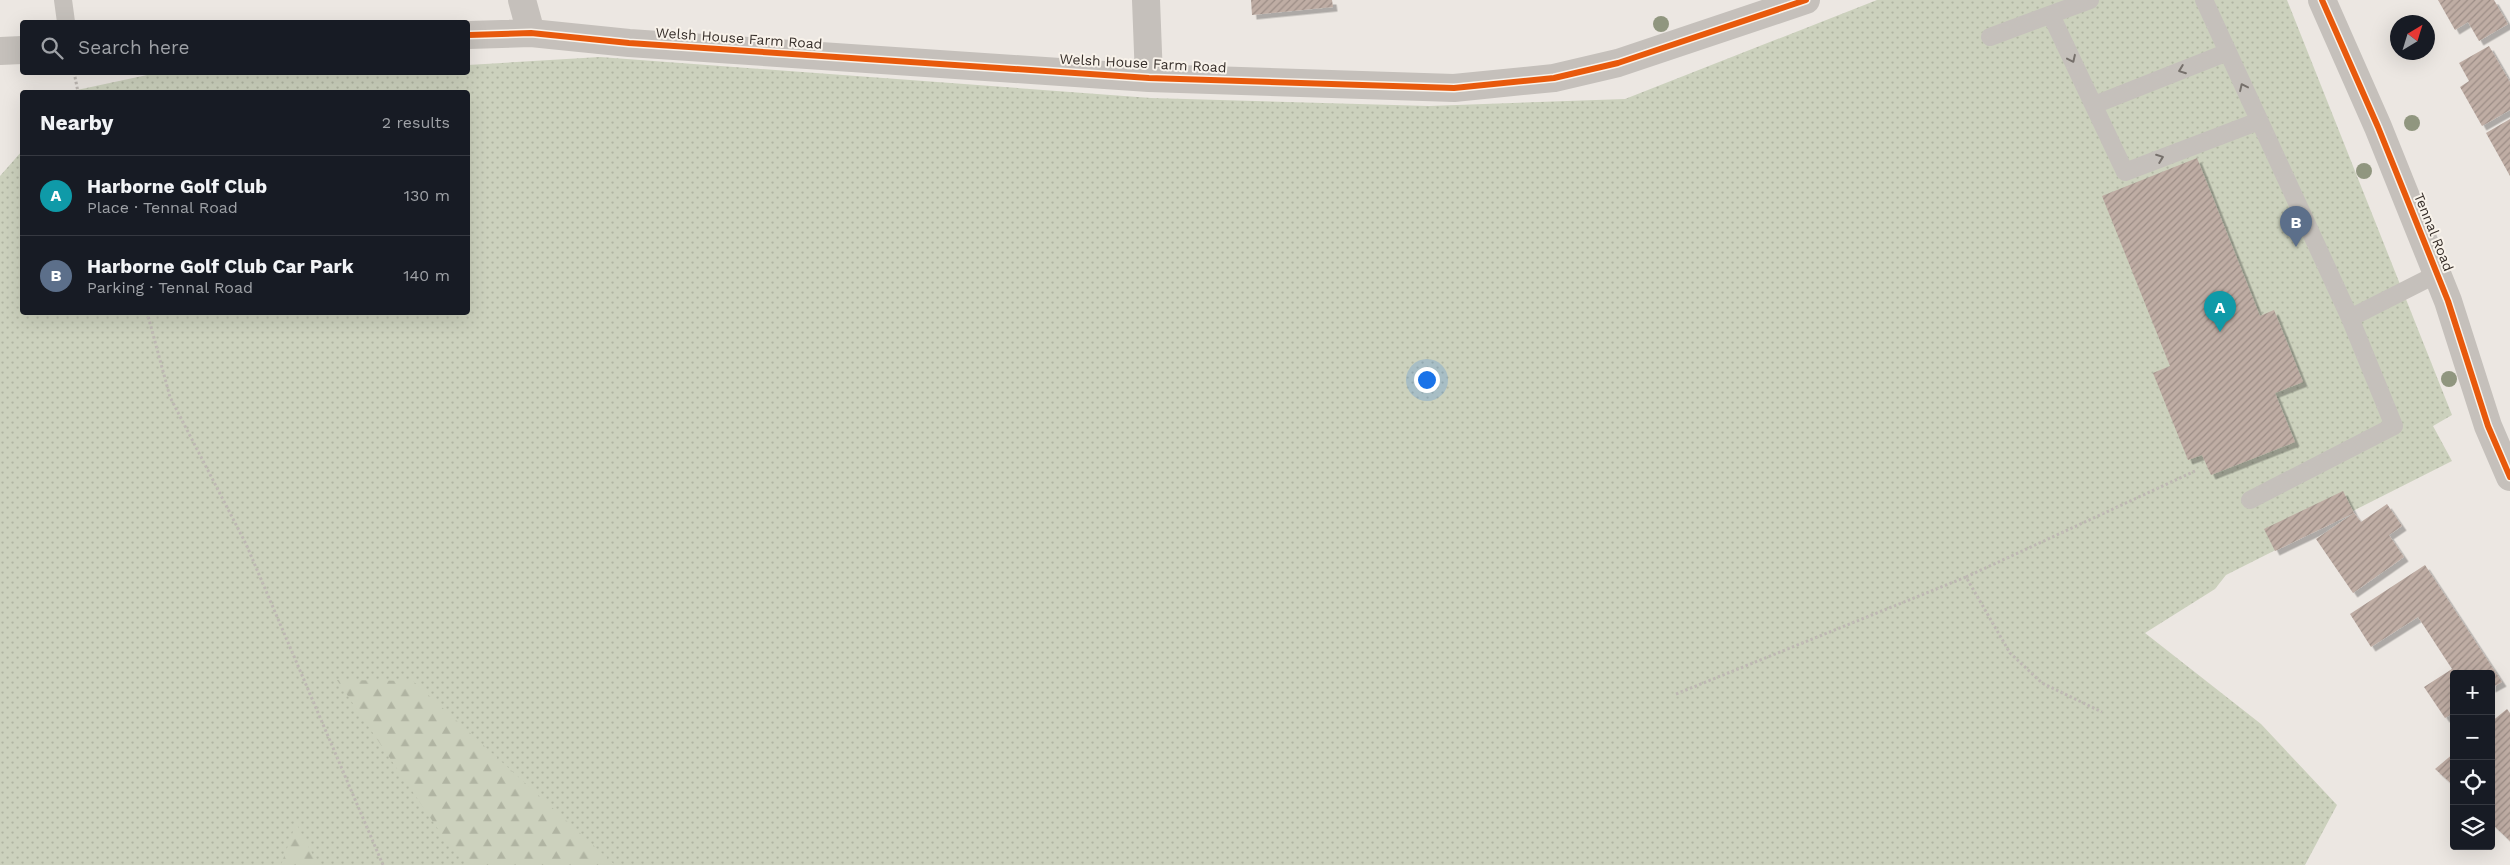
<!DOCTYPE html>
<meta charset="utf-8">
<style>
body{margin:0;font-family:"Work Sans",sans-serif;background:#20242c;color:#f1f3f6}
.controls{position:absolute;right:15px;bottom:15px;display:grid;overflow:hidden;border-radius:5px;box-shadow:0 5px 20px #0002}
.controls button{width:45px;height:45px;display:grid;place-items:center;padding:0;border:0;border-bottom:1px solid #363941;background:#171b24;color:#f1f3f6;font:25px sans-serif}
.compass{position:absolute;left:2390px;top:15px;width:45px;height:45px;border-radius:50%;background:#171b24;box-shadow:0 5px 20px #0002;rotate:38deg}
.you{position:absolute;left:1426px;top:379px;width:18px;height:18px;margin:-12px;border:4px solid #fff;border-radius:50%;background:#1a73e8;box-shadow:0 0 0 8px #1a73e833}
.badge{display:grid;place-items:center;width:32px;height:32px;border-radius:50%;background:#766f6a;color:#fff;font-size:16px;font-weight:700}
.pin{position:absolute;translate:-50% -41px;filter:drop-shadow(0 1px 2px #0008)}
.pin::after{content:'';position:absolute;top:26px;width:18px;height:15px;background:inherit;clip-path:polygon(0 0,100% 0,50% 100%)}
.list{margin:0;padding:0;list-style:none}
h2{display:flex;justify-content:space-between;align-items:center;height:65px;margin:0;padding:0 20px;font-size:21px}
h2 small{font-size:16px;font-weight:400;color:#9ea1a6}
.list li{display:grid;grid-template-columns:32px 1fr auto;gap:15px;align-items:center;box-sizing:border-box;height:80px;padding:0 20px;border-top:1px solid #363941}
.list b{display:block;font-size:19px;white-space:nowrap}
.list p{margin:0;font-size:16px;white-space:nowrap;color:#9ea1a6}
.list em{font-size:16px;font-style:normal;color:#9ea1a6}
.icon{flex:none;width:28px;height:28px;fill:none;stroke:currentColor;stroke-width:2;stroke-linecap:round;stroke-linejoin:round}
.map{position:relative;flex:none;width:2510px;height:865px;overflow:hidden}
.search{position:absolute;background:#171b24;box-shadow:0 5px 20px #0002;left:20px;top:20px;width:450px;height:55px;display:flex;align-items:center;gap:12px;box-sizing:border-box;padding:0 18px;border-radius:5px;color:#9ea1a6;font-size:19px}
.panel{position:absolute;background:#171b24;box-shadow:0 5px 20px #0002;left:20px;top:90px;width:450px;height:225px;border-radius:5px}
.map>svg:first-child{display:block}
.grass{fill:url(#grass-dots)}
.forest{fill:url(#forest-firs)}
.building{fill:url(#building-hatch);filter:url(#shadow)}
.lines{fill:none;stroke-linecap:round;stroke-linejoin:round}
.path{stroke:#beb8b3;stroke-width:3;stroke-dasharray:2.5 2.5;stroke-linecap:butt}
.service{stroke:#c5c0bb;stroke-width:18}
.minor{stroke:#c5c0bb;stroke-width:28}
.tertiary{stroke:#c5c0bb;stroke-width:28}
.cycleway-casing{stroke:#f8f2ea;stroke-width:9}
.cycleway{stroke:#e8590c;stroke-width:6}
.tree{fill:#90967f}
.oneway{stroke:#76706b}
.labels{text-anchor:middle;dominant-baseline:central;stroke-width:4;stroke-linejoin:round;paint-order:stroke}
.street-label{font-size:14px;fill:#362e29;stroke:#f8f2ea}
</style>
<div class="map">
<svg width="2510" height="865" viewBox="0 0 2510 865">
<defs>
<pattern id="grass-dots" width="8" height="8" patternUnits="userSpaceOnUse" patternTransform="scale(1.25)"><rect width="8" height="8" fill="#ccd1bd"/><path d="M2 2h.1M6 6h.1" fill="none" stroke="#b0b4a2" stroke-width="1.8" stroke-linecap="round"/></pattern>
<pattern id="forest-firs" width="22" height="20" patternUnits="userSpaceOnUse" patternTransform="scale(1.25)"><rect width="22" height="20" fill="#ccd1bd"/><path d="M5 1l3.5 6h-7zM16 11l3.5 6h-7z" fill="#b0b4a2"/></pattern>
<pattern id="building-hatch" width="6" height="6" patternUnits="userSpaceOnUse" patternTransform="scale(1.25)"><rect width="6" height="6" fill="#bfada4"/><path d="M-1 1l2-2M0 6l6-6M5 7l2-2" fill="none" stroke="#9c8d86"/></pattern>
<filter id="shadow"><feDropShadow dx="4.5" dy="4.5" stdDeviation="0" flood-color="#0004"/></filter>
</defs>
<rect width="100%" height="100%" fill="#ece7e2"/>
<path class="grass" d="M1877,0H2287L2452,415L2433,426L2452,461L2226,575L2215,589L2145,633L2261,724L2337,805L2305,865H0V176L22,151V312H468V92H75L77,90L147,75L221,72H468V65L600,57L1151,98L1429,106L1625,99Z"/>
<path class="forest" d="M337,680L413,681L615,865H472L446,841Z
M296,823L318,865H281Z"/>
<path class="building" d="M1251,0H1332L1333,7L1252,15Z
M2438,0H2494L2508,24L2479,41L2468,22L2455,30Z
M2489,46L2510,82V110L2482,126L2460,87L2469,81L2459,63Z
M2510,119V176L2486,133Z
M2197,158L2260,316L2274,310L2303,382L2275,393L2295,442L2211,475L2202,455L2188,460L2153,373L2170,366L2102,196Z
M2343,491L2354,513L2275,551L2264,529Z
M2387,504L2402,526L2389,535L2404,557L2353,593L2316,539L2354,513L2361,522Z
M2425,565L2502,682L2491,688V674H2454V713L2445,718L2424,687L2452,669L2418,617L2371,647L2350,614Z
M2507,709L2510,713V841L2491,823V722Z
M2454,753V786L2435,769Z"/>
<g class="lines">
<path class="path" d="M74,72L78,92
M147,312L170,397L246,544L383,865
M1966,577L2195,471
M1676,694L1966,577L2010,653L2042,683L2102,712"/>
<path class="service" d="M63,0L66,22
M2204,0L2350,318L2437,274
M2051,15L2125,172L2259,121
M1990,37L2090,0
M2094,105L2228,52
M2250,500L2394,426L2350,318"/>
<path class="minor" d="M522,0L531,33
M1146,0L1149,78
M468,35L531,33L629,43L1149,78L1454,88L1554,78L1618,63L1806,0
M0,51L22,50"/>
<path class="tertiary" d="M2322,0L2378,127L2448,301L2488,426L2510,477"/>
<g class="cycleway-casing">
<path id="cycleway" d="M2322,0L2378,127L2448,301L2488,426L2510,477
M468,35L531,33L629,43L1149,78L1454,88L1554,78L1618,63L1806,0"/>
</g>
<use href="#cycleway" class="cycleway"/>
</g>
<g class="tree">
<circle cx="1661" cy="24" r="8"/>
<circle cx="2412" cy="123" r="8"/>
<circle cx="2364" cy="171" r="8"/>
<circle cx="2449" cy="379" r="8"/>
</g>
<defs><path id="oneway-chevron" d="M-2-3.5L2.5 0L-2 3.5" fill="none" stroke-width="1.6" stroke-linecap="round" stroke-linejoin="round" transform="scale(1.25)"/></defs>
<g class="oneway">
<use href="#oneway-chevron" transform="translate(2072 59) rotate(65)"/>
<use href="#oneway-chevron" transform="translate(2182 70) rotate(159)"/>
<use href="#oneway-chevron" transform="translate(2243 87) rotate(-115)"/>
<use href="#oneway-chevron" transform="translate(2160 158) rotate(-21)"/>
</g>
<g class="labels">
<g class="street-label">
<text transform="translate(739 38) rotate(4)">Welsh House Farm Road</text>
<text transform="translate(1143 63) rotate(3)">Welsh House Farm Road</text>
<text transform="translate(2434 232) rotate(68)">Tennal Road</text>
</g>
</g>
</svg>
<div class="controls">
<button>+</button>
<button>−</button>
<button><svg class="icon" aria-label="locate" viewBox="0 0 24 24"><circle cx="12" cy="12" r="6"/><path d="M12 2v4M12 18v4M2 12h4M18 12h4"/></svg></button>
<button><svg class="icon" aria-label="layers" viewBox="0 0 24 24"><path d="M12 4l9 5-9 5-9-5zM3 14l9 5 9-5"/></svg></button>
</div>
<svg class="compass" viewBox="-18 -18 36 36"><path d="M0-13l5 13h-10z" fill="#e53935"/><path d="M0 13l5-13h-10z" fill="#9ea1a6"/></svg>
<div class="you"></div>
<div class="pin badge" style="left:2220px;top:332px;background:#0f9aa8">A</div>
<div class="pin badge" style="left:2296px;top:247px;background:#5c6f8a">B</div>
<div class="search"><svg class="icon" aria-label="search" viewBox="0 0 24 24"><circle cx="10" cy="10" r="6"/><path d="M15 15l6 6"/></svg>Search here</div>
<section class="panel">
<h2>Nearby<small>2 results</small></h2>
<ul class="list">
<li><span class="badge" style="background:#0f9aa8">A</span><div><b>Harborne Golf Club</b><p>Place · Tennal Road</p></div><em>130 m</em></li>
<li><span class="badge" style="background:#5c6f8a">B</span><div><b>Harborne Golf Club Car Park</b><p>Parking · Tennal Road</p></div><em>140 m</em></li>
</ul>
</section>
</div>
